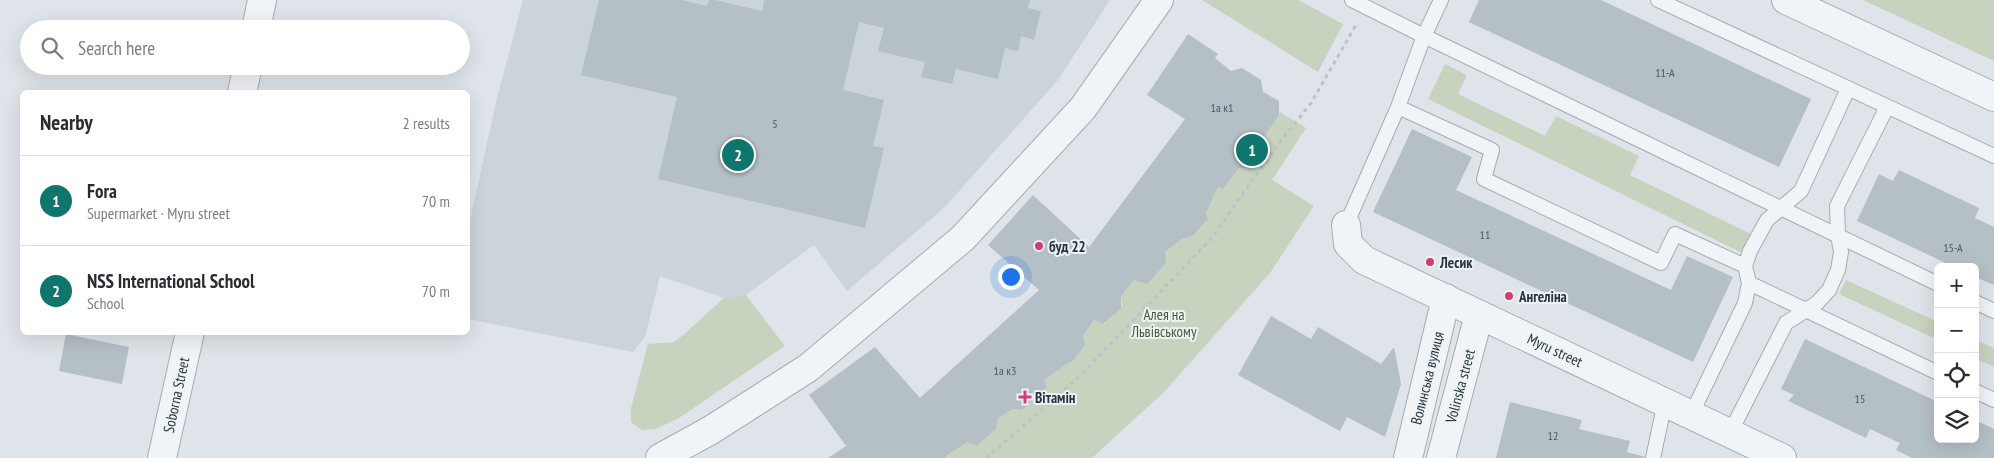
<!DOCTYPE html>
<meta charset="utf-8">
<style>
body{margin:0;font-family:"PT Sans Narrow",sans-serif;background:#f2f2f3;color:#2b2b33}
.controls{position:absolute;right:15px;bottom:15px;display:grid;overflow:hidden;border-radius:8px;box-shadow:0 5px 20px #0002}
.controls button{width:45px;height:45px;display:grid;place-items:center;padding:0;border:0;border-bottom:1px solid #e1e1e2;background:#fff;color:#2b2b33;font:25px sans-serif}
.you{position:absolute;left:1010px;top:276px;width:18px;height:18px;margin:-12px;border:4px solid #fff;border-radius:50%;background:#1a73e8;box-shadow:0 0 0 8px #1a73e833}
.badge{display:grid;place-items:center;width:32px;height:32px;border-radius:50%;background:#0f766e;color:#fff;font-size:16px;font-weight:700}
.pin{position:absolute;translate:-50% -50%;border:2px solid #fff;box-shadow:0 1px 5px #0006}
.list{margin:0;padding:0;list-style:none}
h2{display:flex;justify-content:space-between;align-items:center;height:65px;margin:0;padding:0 20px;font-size:21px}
h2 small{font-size:16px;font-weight:400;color:#7c7c81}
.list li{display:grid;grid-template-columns:32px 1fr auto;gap:15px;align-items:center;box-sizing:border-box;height:90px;padding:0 20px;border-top:1px solid #e1e1e2}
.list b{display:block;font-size:19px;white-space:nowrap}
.list p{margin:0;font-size:16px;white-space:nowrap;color:#7c7c81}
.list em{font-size:16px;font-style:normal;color:#7c7c81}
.icon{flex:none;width:28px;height:28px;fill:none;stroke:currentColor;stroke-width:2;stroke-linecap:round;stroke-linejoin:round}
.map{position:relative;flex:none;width:1994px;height:458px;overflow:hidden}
.search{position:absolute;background:#fff;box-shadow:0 5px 20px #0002;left:20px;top:20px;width:450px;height:55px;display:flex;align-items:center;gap:12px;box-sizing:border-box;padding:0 18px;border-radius:28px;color:#7c7c81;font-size:19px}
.panel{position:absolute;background:#fff;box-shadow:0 5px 20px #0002;left:20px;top:90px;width:450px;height:245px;border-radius:8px}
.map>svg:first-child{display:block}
.built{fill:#ccd4db}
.green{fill:#c8d3bf}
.building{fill:#b5bfc6}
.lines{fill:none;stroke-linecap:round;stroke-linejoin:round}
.service-casing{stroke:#a3acb3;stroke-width:16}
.minor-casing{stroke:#a3acb3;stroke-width:30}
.path{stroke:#bcc2c7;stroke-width:3;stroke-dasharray:4 4;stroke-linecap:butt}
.service{stroke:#f1f4f7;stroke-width:14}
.minor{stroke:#f1f4f7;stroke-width:28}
.poi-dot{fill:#d43d70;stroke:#eef3f6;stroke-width:2}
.labels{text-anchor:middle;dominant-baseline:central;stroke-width:4;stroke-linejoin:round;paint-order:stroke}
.number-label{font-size:12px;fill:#4a5862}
.poi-label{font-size:15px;font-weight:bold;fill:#273540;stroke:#eef3f6;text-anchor:start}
.park-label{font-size:15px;fill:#435d33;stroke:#eef3f6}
.street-label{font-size:15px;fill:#273540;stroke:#eef3f6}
</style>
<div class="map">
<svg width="1994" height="458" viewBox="0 0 1994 458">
<rect width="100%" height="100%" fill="#dee4e9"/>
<path class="built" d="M523,0H1110L1058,80L944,208L847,291L814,245L746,295L724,298L660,276L645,337L633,352L468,319V230L496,102Z"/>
<path class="green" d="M1202,0H1298L1343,24L1318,72Z
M1863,0H1994V61Z
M1445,64L1467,75L1458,94L1545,136L1556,116L1639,156L1630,175L1751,234L1742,253L1428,99Z
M1280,112L1306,128L1272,180L1314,206L1270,273L1164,392L1092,458H946C954,443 998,418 1013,409L1022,410L1044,392L1040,382L1074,358L1085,345L1083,336L1094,320L1104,324L1122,305L1121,296L1136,277L1163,259L1165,252L1182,239L1193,236L1208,219L1206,213L1218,187L1223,189L1239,168L1250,169L1264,150L1265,136L1279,115Z
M1846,280L1938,322V340L1839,294Z
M746,295L785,346L679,418L656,429L642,430L631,422V408L648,344L674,342L682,336L724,298Z
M1975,340L1994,348V367L1975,358Z"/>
<path class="building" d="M599,0H682L707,6L709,0H715L762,11L764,0H1030L1028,8L1041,11L1034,40L1021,36L1018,51L1005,48L998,79L956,69L952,84L921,77L925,62L878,51L884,28L859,22L843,90L884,100L873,146L884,148L865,228L658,179L677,97L581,75Z
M1479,0H1601L1811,99L1779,167L1469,22Z
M1188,34L1218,54L1215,58L1231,71L1242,68L1261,80L1263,92L1279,101V115L1265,136L1264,150L1250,169L1239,168L1223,189L1218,187L1206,213L1208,219L1193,236L1182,239L1165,252L1166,263L1147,284L1134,280L1121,296V308L1103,324L1094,320L1083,336L1085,345L1072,362H1069L1044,380L1047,387L1043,391L1044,392L1022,410L1013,409L998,418L996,429L976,446L967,442L946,456V458H828L846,446L809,395L875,347L920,398L1039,290L988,245L1033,195L1089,247L1185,119L1147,95Z
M1412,129L1472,157L1456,190L1671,290L1687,256L1733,277L1693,362L1373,212Z
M1899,170L1979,208L1975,218L1994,227V285L1975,277V267H1954L1857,221L1879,174L1893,181Z
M1271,316L1311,339L1318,327L1381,364L1394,347L1401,384L1385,437L1347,417L1340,431L1238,375Z
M66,334L129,347L122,384L59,371Z
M1805,339L1938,402V439H1975V420L1994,429V458H1912L1896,450L1900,443L1870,429L1866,438L1788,401L1794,395L1781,389Z
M1510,402L1582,420L1579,429L1630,441L1627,452L1649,458H1496Z"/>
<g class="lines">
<g class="service-casing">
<path id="service" d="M1352,0L1424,36L1441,0
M1658,0L1994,156
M1398,107L1492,150L1484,179L1661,263L1675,234L1745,266
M1346,225L1398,107L1424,36L1938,284
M1749,283L1938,373
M1975,302L1994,311
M1975,391L1994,400
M1691,415L1745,303L1749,283L1745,266L1750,251L1767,220L1801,191L1848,89
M1730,433L1786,323L1817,303L1829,290L1838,270L1841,252L1838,235L1837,206L1887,107
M1653,458L1665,402"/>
</g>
<g class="minor-casing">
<path id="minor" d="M1786,0L1994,97
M256,29L262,0
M242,92L248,66
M1346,225L1348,244L1364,260L1782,458
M162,458L190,332
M660,458L711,430L808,368L963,238L1083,108L1159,0
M1408,458L1446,298
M1441,458L1479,315"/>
</g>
<path class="path" d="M986,458L1077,379L1211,239L1279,143L1311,103L1356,25"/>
<use href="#service" class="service"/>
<use href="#minor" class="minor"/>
</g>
<g class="poi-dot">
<circle cx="1039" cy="246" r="5"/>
<circle cx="1430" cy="262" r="5"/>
<circle cx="1509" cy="296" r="5"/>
<path d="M1022.5 389.5h5v5h5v5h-5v5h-5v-5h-5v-5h5z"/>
</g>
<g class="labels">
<g class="number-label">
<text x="1665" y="72">11-А</text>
<text x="1222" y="107">1а к1</text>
<text x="775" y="123">5</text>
<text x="1485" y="234">11</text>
<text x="1953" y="247">15-А</text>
<text x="1005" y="370">1а к3</text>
<text x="1860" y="398">15</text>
<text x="1553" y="435">12</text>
</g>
<g class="poi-label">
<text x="1049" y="246">буд 22</text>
<text x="1440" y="262">Лесик</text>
<text x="1519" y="296">Ангеліна</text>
<text x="1035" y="397">Вітамін</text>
</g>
<g class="park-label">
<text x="1164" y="314">Алея на<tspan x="1164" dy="17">Львівському</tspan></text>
</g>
<g class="street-label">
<text transform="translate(1555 350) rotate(25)">Myru street</text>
<text transform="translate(1427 378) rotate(-76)">Волинська вулиця</text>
<text transform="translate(1460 386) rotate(-75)">Volinska street</text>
<text transform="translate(176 395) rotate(-78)">Soborna Street</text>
</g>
</g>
</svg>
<div class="controls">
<button>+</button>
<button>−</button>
<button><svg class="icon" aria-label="locate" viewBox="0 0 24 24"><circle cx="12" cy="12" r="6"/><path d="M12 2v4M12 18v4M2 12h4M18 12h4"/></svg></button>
<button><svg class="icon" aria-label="layers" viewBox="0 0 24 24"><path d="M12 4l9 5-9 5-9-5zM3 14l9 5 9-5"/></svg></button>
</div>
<div class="you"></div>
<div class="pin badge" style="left:1252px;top:150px">1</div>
<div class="pin badge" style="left:738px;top:155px">2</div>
<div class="search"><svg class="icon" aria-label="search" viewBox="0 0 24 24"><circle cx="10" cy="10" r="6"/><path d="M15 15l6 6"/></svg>Search here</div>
<section class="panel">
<h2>Nearby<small>2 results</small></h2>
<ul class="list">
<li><span class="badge">1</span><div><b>Fora</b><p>Supermarket · Myru street</p></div><em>70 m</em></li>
<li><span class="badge">2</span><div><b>NSS International School</b><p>School</p></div><em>70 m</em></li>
</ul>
</section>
</div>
